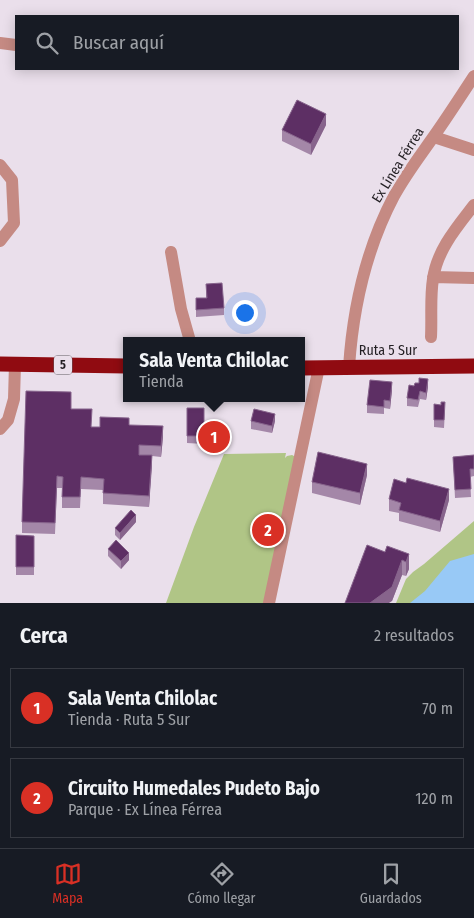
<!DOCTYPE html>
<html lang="es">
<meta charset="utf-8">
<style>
body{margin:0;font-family:"Fira Sans Condensed",sans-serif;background:#20242c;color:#f1f3f6}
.you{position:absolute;left:244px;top:312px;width:18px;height:18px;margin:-12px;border:4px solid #fff;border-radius:50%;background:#1a73e8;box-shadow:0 0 0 8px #1a73e833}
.badge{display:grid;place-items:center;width:32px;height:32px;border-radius:50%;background:#d93025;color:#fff;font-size:16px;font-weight:700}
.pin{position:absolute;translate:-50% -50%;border:2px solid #fff;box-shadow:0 1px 5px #0006}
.popup{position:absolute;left:123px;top:337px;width:182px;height:65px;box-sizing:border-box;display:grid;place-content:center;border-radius:0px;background:#171b24;filter:drop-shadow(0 1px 4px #0005);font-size:16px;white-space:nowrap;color:#9ea1a6}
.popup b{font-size:19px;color:#f1f3f6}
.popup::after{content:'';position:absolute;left:50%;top:100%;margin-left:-10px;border:10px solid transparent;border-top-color:#171b24}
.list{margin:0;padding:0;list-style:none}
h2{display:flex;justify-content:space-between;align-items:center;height:65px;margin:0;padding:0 20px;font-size:21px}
h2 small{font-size:16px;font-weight:400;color:#9ea1a6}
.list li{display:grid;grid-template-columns:32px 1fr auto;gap:15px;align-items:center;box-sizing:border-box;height:80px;margin:0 10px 10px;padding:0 10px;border:1px solid #363941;border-radius:0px}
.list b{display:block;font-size:19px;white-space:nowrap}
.list p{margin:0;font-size:16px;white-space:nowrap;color:#9ea1a6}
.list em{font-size:16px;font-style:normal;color:#9ea1a6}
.icon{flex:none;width:28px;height:28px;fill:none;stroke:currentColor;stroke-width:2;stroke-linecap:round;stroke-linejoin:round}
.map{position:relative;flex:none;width:474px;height:603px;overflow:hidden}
.search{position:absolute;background:#171b24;box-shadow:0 2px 12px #0003;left:15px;right:15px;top:15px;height:55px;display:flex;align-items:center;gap:12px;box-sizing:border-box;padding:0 18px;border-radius:0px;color:#9ea1a6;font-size:19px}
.sheet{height:245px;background:#171b24}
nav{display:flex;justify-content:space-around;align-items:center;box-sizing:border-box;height:70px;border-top:1px solid #363941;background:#171b24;font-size:14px;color:#9ea1a6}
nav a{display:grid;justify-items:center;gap:2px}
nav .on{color:#d93025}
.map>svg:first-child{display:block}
.green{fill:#b0c586}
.water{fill:#98c9f6}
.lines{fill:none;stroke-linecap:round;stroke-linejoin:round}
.minor{stroke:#c58a83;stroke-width:12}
.highway{stroke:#900b11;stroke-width:15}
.wall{fill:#a487a8}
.shaded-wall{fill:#87648c}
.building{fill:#5d2f64;stroke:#87648c}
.labels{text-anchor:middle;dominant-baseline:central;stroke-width:5;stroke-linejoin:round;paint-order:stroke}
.shield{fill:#eadfeb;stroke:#5f595f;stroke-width:1}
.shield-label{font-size:12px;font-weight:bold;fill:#231f23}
.street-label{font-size:14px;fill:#231f23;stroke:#eadfeb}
</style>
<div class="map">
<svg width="474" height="603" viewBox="0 0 474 603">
<rect width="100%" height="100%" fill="#eadfeb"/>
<path class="green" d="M286,453L285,458L287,456L292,455L298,458L265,603H166L194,527L224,454Z
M474,521V603H396L406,579L413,572L424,564Z"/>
<path class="water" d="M474,554V603H410L425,591L450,561Z"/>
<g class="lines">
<path class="minor" d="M0,43L16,45
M434,137L474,150
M0,165L12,180L14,223L0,241
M171,252L181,309L190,341
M433,277L474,278
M431,337C432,318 430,297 433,279C437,250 457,227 474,205
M349,367C353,307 366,249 394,196C406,174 420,156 434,136C448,116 461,96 474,76
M0,429L8,420L14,399L15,364
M269,603L319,367"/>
<path class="highway" d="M0,364L126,366
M302,368L474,366"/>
</g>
<path class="wall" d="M326,125L311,155L282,141V130Z
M206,284L224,308V315L196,317V298H206Z
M414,386L428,387L426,400L420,399L418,407L407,406V398Z
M392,390L390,409L384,408V414L367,413V405Z
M434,404L445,410L444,428L434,427Z
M187,408H204V444L187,443Z
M71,409L92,427H100L129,425L163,437L161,457L152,456L149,507L103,504V490L81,489L80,508H62V488H57L55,534L22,533V522Z
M251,421H275L272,433L251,429Z
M474,455V476L470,477L471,497L455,498L453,457Z
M367,475L360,505L312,493V482Z
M389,499L449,500L440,532L399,521V513L389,511Z
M136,522L120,540L115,535V528Z
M16,535L34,536V575H16Z
M108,549L129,560L121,569L108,556Z
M385,552L409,554V569L406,576L402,575L392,601Z"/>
<path class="shaded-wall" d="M326,114V125L311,155V144Z
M428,379V387L426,400V393Z
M392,382V390L390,409V401Z
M275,414V421L272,433V426Z
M163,426V437L161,457V446Z
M152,455V466L149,507V496Z
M367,464V475L360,505V493Z
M449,489V500L440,532V521Z
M136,515V522L120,540V533Z
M129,553V560L121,569V561Z
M409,554V569L406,576V562Z
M402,560V575L392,601L389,603H370Z"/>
<path class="building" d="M297,100L326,114L311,144L282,130Z
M222,283L224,308L196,310V298H207L206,284Z
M419,378L428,379L426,393L420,391L418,400L407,398L409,385L414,386L415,383H419Z
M370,380L392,382L390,401L384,400V407L367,405Z
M26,391L71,392V409H92L91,427H100V417L129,418V425L163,426L161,446L139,445V455H152L149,496L103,493L104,479L81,477L80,497H62L63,477L57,476L55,523L22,522Z
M441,402H445L444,420H434V404L441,405Z
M187,408H204V436H187Z
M254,409L275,414L272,426L251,421Z
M318,452L367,464L360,493L312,482Z
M474,455V469H470L471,489L455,490L453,457Z
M407,478L449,489L440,521L399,510L401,503L389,499L394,479L406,483Z
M131,510L136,515L120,533L115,528Z
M16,535L34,536V567H16Z
M116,540L129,553L121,561L108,549Z
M367,545L385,552L387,546L409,554L406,562L402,560L392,587L370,603H345Z"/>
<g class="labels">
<rect class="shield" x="54" y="355.5" width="18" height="19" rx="4"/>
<g class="shield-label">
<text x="63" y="365">5</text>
</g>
<g class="street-label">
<text transform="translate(398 165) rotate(-58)">Ex Línea Férrea</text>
<text x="388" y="350">Ruta 5 Sur</text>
</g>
</g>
</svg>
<div class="you"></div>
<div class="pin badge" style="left:214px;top:437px">1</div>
<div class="popup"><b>Sala Venta Chilolac</b>Tienda</div>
<div class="pin badge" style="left:268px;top:530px">2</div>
<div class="search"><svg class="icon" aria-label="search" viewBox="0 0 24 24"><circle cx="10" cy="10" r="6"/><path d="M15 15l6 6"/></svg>Buscar aquí</div>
</div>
<section class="sheet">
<h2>Cerca<small>2 resultados</small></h2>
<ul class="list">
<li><span class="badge">1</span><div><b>Sala Venta Chilolac</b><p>Tienda · Ruta 5 Sur</p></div><em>70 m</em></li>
<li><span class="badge">2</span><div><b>Circuito Humedales Pudeto Bajo</b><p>Parque · Ex Línea Férrea</p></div><em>120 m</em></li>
</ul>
</section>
<nav>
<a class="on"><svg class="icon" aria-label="map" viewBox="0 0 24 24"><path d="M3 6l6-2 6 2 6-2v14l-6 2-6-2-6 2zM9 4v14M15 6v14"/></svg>Mapa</a>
<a><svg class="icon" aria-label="directions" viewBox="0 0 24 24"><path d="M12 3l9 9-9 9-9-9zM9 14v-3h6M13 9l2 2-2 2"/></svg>Cómo llegar</a>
<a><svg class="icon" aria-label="saved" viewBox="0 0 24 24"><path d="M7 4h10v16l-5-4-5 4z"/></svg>Guardados</a>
</nav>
